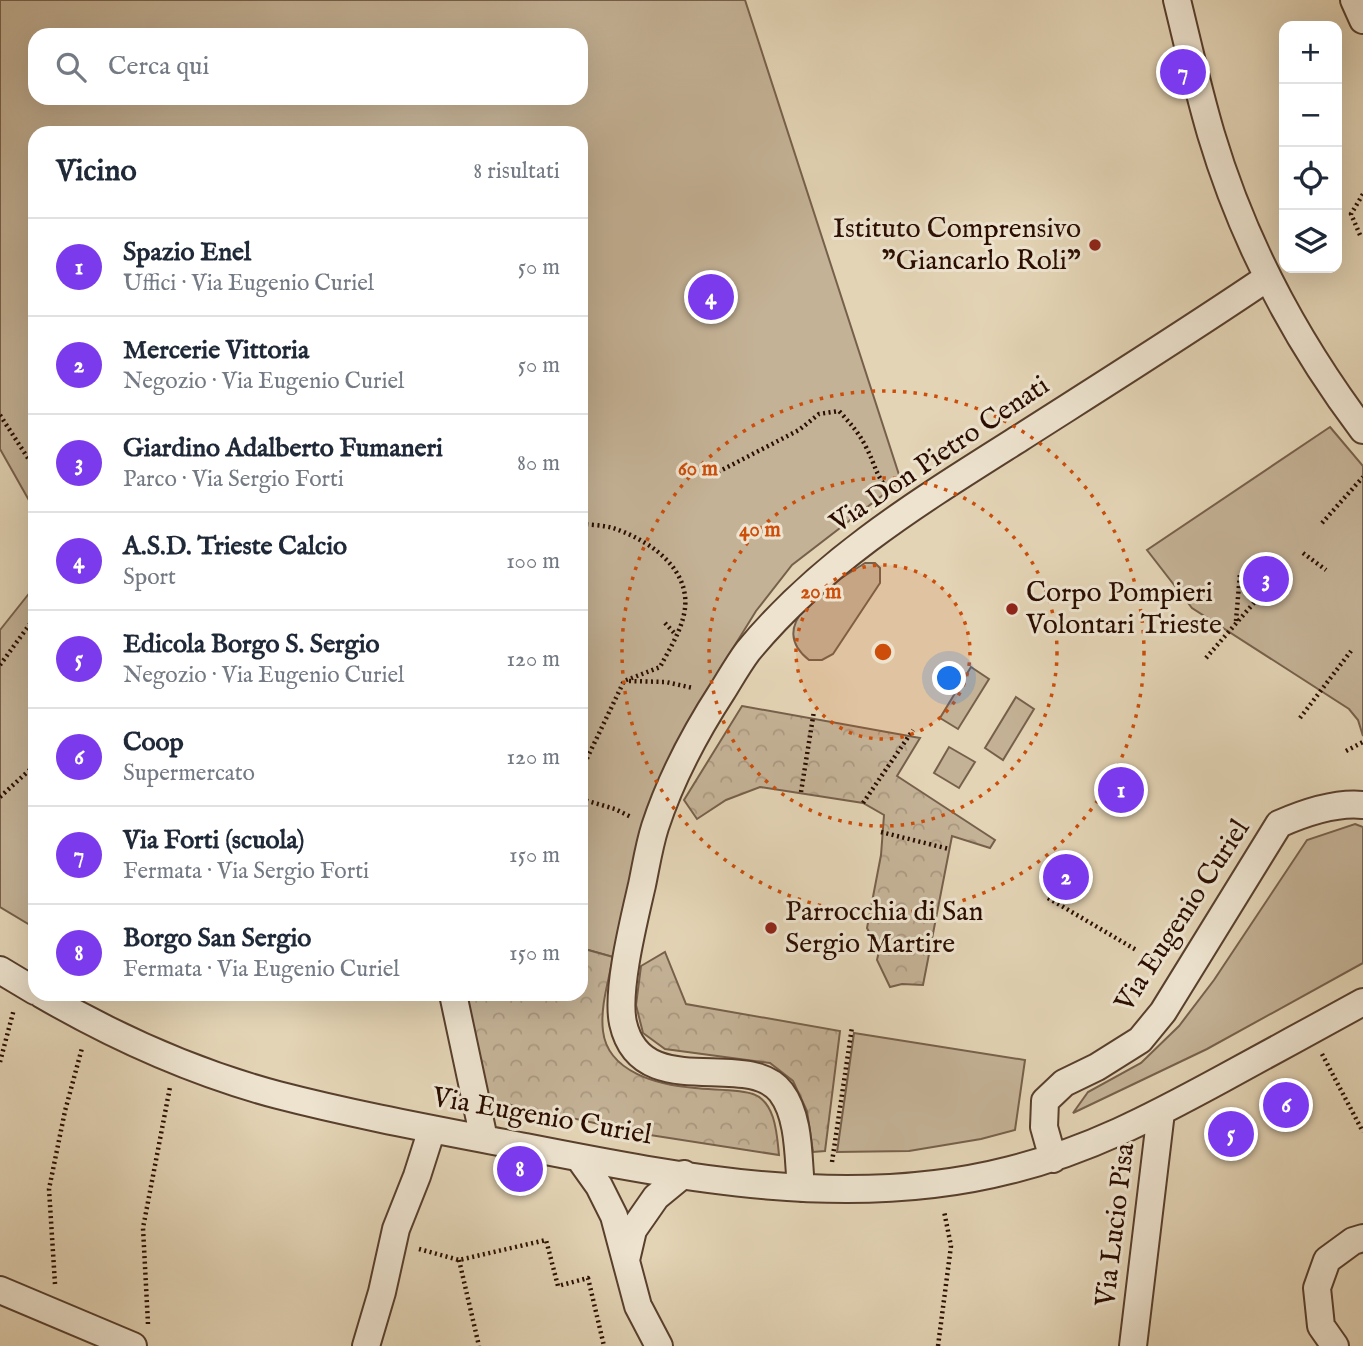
<!DOCTYPE html>
<html lang="it">
<meta charset="utf-8">
<style>
body{margin:0;font-family:"IM FELL English",serif;background:#f6f6f7;color:#1f2937}
.controls{position:absolute;right:21px;top:21px;display:grid;overflow:hidden;border-radius:14px;box-shadow:0 7px 28px #0002}
.controls button{width:63px;height:63px;display:grid;place-items:center;padding:0;border:0;border-bottom:2px solid #e0e1e3;background:#fff;color:#1f2937;font:35px sans-serif}
.you{position:absolute;left:950px;top:679px;width:24px;height:24px;margin:-18px;border:5px solid #fff;border-radius:50%;background:#1a73e8;box-shadow:0 0 0 10px #1a73e833}
.badge{display:grid;place-items:center;width:46px;height:46px;border-radius:50%;background:#7c3aed;color:#fff;font-size:23px;font-weight:700}
.pin{position:absolute;translate:-50% -50%;border:4px solid #fff;box-shadow:0 2px 7px #0006}
.list{margin:0;padding:0;list-style:none}
h2{display:flex;justify-content:space-between;align-items:center;height:91px;margin:0;padding:0 28px;font-size:30px}
h2 small{font-size:23px;font-weight:400;color:#747a83}
.list li{display:grid;grid-template-columns:46px 1fr auto;gap:21px;align-items:center;box-sizing:border-box;height:98px;padding:0 28px;border-top:2px solid #e0e1e3}
.list b{display:block;font-size:26px;white-space:nowrap}
.list p{margin:0;font-size:23px;white-space:nowrap;color:#747a83}
.list em{font-size:23px;font-style:normal;color:#747a83}
.icon{flex:none;width:38px;height:38px;fill:none;stroke:currentColor;stroke-width:2;stroke-linecap:round;stroke-linejoin:round}
.map{position:relative;flex:none;width:1363px;height:1346px;overflow:hidden}
.search{position:absolute;background:#fff;box-shadow:0 7px 28px #0002;left:28px;top:28px;width:560px;height:77px;display:flex;align-items:center;gap:18px;box-sizing:border-box;padding:0 24px;border-radius:21px;color:#747a83;font-size:26px}
.panel{position:absolute;background:#fff;box-shadow:0 7px 28px #0002;left:28px;top:126px;width:560px;height:875px;border-radius:21px}
.map>svg:first-child{display:block}
.green{fill:#c4b296;stroke:#77604b;stroke-width:2;fill-rule:evenodd}
.forest{fill:url(#forest-crowns);stroke:#77604b;stroke-width:2}
.lines{fill:none;stroke-linecap:round;stroke-linejoin:round}
.minor-casing{stroke:#583f2d;stroke-width:30}
.path{stroke:#2a0d00;stroke-width:4.5;stroke-dasharray:2 3.5;stroke-linecap:butt}
.minor{stroke:#ede3cf;stroke-width:26}
.ring{fill:none;stroke:#cc4e0a;stroke-width:3.5;stroke-dasharray:3.5 7}
.poi-dot{fill:#8f2418;stroke:#ede3cf;stroke-width:2.5}
.labels{text-anchor:middle;dominant-baseline:central;stroke-width:6;stroke-linejoin:round;paint-order:stroke}
.poi-label{font-size:28px;fill:#2a0d00;stroke:#ede3cf;text-anchor:start}
.street-label{font-size:28px;fill:#2a0d00;stroke:#ede3cf}
.centre{fill:#cc4e0a;stroke:#ede3cf;stroke-width:3.5}
.ring-label{font-size:21px;text-anchor:middle;font-weight:bold;fill:#cc4e0a;stroke:#ede3cf;stroke-width:6;stroke-linejoin:round;paint-order:stroke}
</style>
<div class="map">
<svg width="1363" height="1346" viewBox="0 0 1363 1346">
<defs>
<pattern id="forest-crowns" width="20" height="18" patternUnits="userSpaceOnUse" patternTransform="scale(1.75)"><rect width="20" height="18" fill="#c4b296"/><path d="M2 6a3 3 0 1 1 6 0M12 15a3 3 0 1 1 6 0" fill="none" stroke="#a99880"/></pattern>
</defs>
<rect width="100%" height="100%" fill="#e3d4b5"/>
<filter id="stains"><feTurbulence type="fractalNoise" baseFrequency=".00286" numOctaves="4"/><feColorMatrix values="0 0 0 0 .2 0 0 0 0 .09 0 0 0 0 .02 0 0 0 .5 -.17"/></filter>
<radialGradient id="worn" r=".72"><stop offset=".6" stop-color="#630" stop-opacity="0"/><stop offset="1" stop-color="#630" stop-opacity=".3"/></radialGradient>
<path class="green" d="M0,0H745L901,481L792,565L756,611L696,708L658,792L613,957L581,948V133H35V511L0,449ZM35,35H581V98H35Z
M1330,427L1363,466V736L1358,720L1349,709L1192,608L1147,550Z
M865,563H875L880,568V583L833,654L822,660H809C761,622 836,582 865,563Z
M35,586V928L0,907V630Z
M971,667L989,679L958,729L940,718Z
M1016,697L1034,709L1003,760L985,748Z
M949,747L975,762L959,788L934,773Z
M1355,824L1363,827V963L1207,1049L1073,1113L1088,1092L1141,1063L1179,1026L1214,980L1307,840Z
M854,1033L1025,1060L1015,1130L981,1139L909,1151L837,1152Z"/>
<path class="forest" d="M742,706L920,738L897,776L995,840L990,848L952,836L923,985L902,984L890,987L877,960L879,951L867,928L881,855L884,815L863,803L760,787L726,800L697,819L684,800Z
M581,948L613,957C609,980 600,1006 603,1031C608,1073 659,1085 695,1088C709,1090 741,1089 753,1094C776,1102 777,1136 779,1155L650,1135L488,1100L467,994H581Z
M665,952L686,1004L840,1031L825,1151L813,1152L807,1111L793,1081L770,1063L665,1049L643,1033L636,1005L641,966Z"/>
<g class="lines">
<g class="minor-casing">
<path id="minor" d="M1177,0C1188,45 1198,90 1211,134C1243,241 1296,341 1363,430
M1354,0L1363,20
M0,970L35,991
M41,994C115,1037 195,1073 278,1095C359,1116 443,1131 525,1147C683,1178 851,1211 1010,1170C1088,1151 1152,1117 1222,1079C1269,1053 1316,1028 1363,1002
M453,994L484,1139
M579,1158L599,1186L614,1216L638,1306L659,1346
M1053,1159L1044,1127L1045,1101L1064,1083L1097,1067L1140,1040L1163,1012L1279,824C1304,813 1335,802 1363,805
M801,1188C798,1158 800,1117 781,1092C747,1048 641,1105 623,1023C616,991 634,920 642,885C646,866 649,846 655,827C671,778 695,733 723,690C731,677 739,663 748,651C823,560 922,500 1020,438C1103,385 1186,333 1267,278
M626,1260L633,1230L656,1197L684,1174
M0,1290L133,1346
M366,1346L382,1292L396,1229L417,1176L432,1129
M1133,1346L1161,1112
M1335,1346L1321,1326L1317,1288L1327,1260L1353,1241L1363,1238"/>
</g>
<path class="path" d="M1360,235L1351,214L1363,194
M0,415L35,469
M718,472L799,430L819,414L839,411C850,423 859,433 866,447C875,464 876,476 889,491
M1322,523L1363,477
M581,524C591,525 603,525 613,528C643,538 681,561 685,596C688,621 671,646 660,667L624,681L581,771
M1303,553L1326,570
M1255,557L1269,555
M1236,621L1240,573
M665,623L676,635
M1206,658L1279,574
M0,665L35,617
M629,681L666,682L693,688
M1300,718L1351,651
M1346,751L1363,742
M801,792L814,711
M0,797L35,765
M581,799L615,809L631,817
M863,803L913,730
M881,832L949,849
M1048,898L1138,951
M1322,1054L1363,1132
M0,1062L14,1009
M832,1162L852,1027
M419,1249L459,1260L546,1240L558,1286L588,1278L604,1346
M459,1260L479,1346
M55,1284L49,1189L65,1111L82,1048
M148,1324L143,1228L170,1087
M938,1346L951,1246L944,1211"/>
<use href="#minor" class="minor"/>
</g>
<circle cx="883" cy="652" r="87" fill="#cc4e0a" fill-opacity=".12"/>
<g class="ring">
<circle cx="883" cy="652" r="87"/>
<circle cx="883" cy="652" r="174"/>
<circle cx="883" cy="652" r="261"/>
</g>
<g class="poi-dot">
<circle cx="1095" cy="245" r="7"/>
<circle cx="1012" cy="609" r="7"/>
<circle cx="771" cy="928" r="7"/>
</g>
<g class="labels">
<g class="poi-label">
<text x="1081" y="229" text-anchor="end">Istituto Comprensivo<tspan x="1081" dy="32">"Giancarlo Roli"</tspan></text>
<text x="1026" y="593">Corpo Pompieri<tspan x="1026" dy="32">Volontari Trieste</tspan></text>
<text x="785" y="912">Parrocchia di San<tspan x="785" dy="32">Sergio Martire</tspan></text>
</g>
<g class="street-label">
<text transform="translate(940 455) rotate(-34)">Via Don Pietro Cenati</text>
<text transform="translate(1183 916) rotate(-57)">Via Eugenio Curiel</text>
<text transform="translate(542 1117) rotate(10)">Via Eugenio Curiel</text>
<text transform="translate(1116 1225) rotate(-83)">Via Lucio Pisa</text>
</g>
</g>
<circle cx="883" cy="652" r="10" class="centre"/>
<g class="ring-label">
<text x="698" y="475">60 m</text>
<text x="760" y="536">40 m</text>
<text x="821" y="598">20 m</text>
</g>
<rect width="100%" height="100%" filter="url(#stains)"/>
<rect width="100%" height="100%" fill="url(#worn)"/>
</svg>
<div class="controls">
<button>+</button>
<button>−</button>
<button><svg class="icon" aria-label="locate" viewBox="0 0 24 24"><circle cx="12" cy="12" r="6"/><path d="M12 2v4M12 18v4M2 12h4M18 12h4"/></svg></button>
<button><svg class="icon" aria-label="layers" viewBox="0 0 24 24"><path d="M12 4l9 5-9 5-9-5zM3 14l9 5 9-5"/></svg></button>
</div>
<div class="you"></div>
<div class="pin badge" style="left:1121px;top:790px">1</div>
<div class="pin badge" style="left:1066px;top:877px">2</div>
<div class="pin badge" style="left:1266px;top:579px">3</div>
<div class="pin badge" style="left:711px;top:297px">4</div>
<div class="pin badge" style="left:1231px;top:1134px">5</div>
<div class="pin badge" style="left:1286px;top:1105px">6</div>
<div class="pin badge" style="left:1183px;top:72px">7</div>
<div class="pin badge" style="left:520px;top:1169px">8</div>
<div class="search"><svg class="icon" aria-label="search" viewBox="0 0 24 24"><circle cx="10" cy="10" r="6"/><path d="M15 15l6 6"/></svg>Cerca qui</div>
<section class="panel">
<h2>Vicino<small>8 risultati</small></h2>
<ul class="list">
<li><span class="badge">1</span><div><b>Spazio Enel</b><p>Uffici · Via Eugenio Curiel</p></div><em>50 m</em></li>
<li><span class="badge">2</span><div><b>Mercerie Vittoria</b><p>Negozio · Via Eugenio Curiel</p></div><em>50 m</em></li>
<li><span class="badge">3</span><div><b>Giardino Adalberto Fumaneri</b><p>Parco · Via Sergio Forti</p></div><em>80 m</em></li>
<li><span class="badge">4</span><div><b>A.S.D. Trieste Calcio</b><p>Sport</p></div><em>100 m</em></li>
<li><span class="badge">5</span><div><b>Edicola Borgo S. Sergio</b><p>Negozio · Via Eugenio Curiel</p></div><em>120 m</em></li>
<li><span class="badge">6</span><div><b>Coop</b><p>Supermercato</p></div><em>120 m</em></li>
<li><span class="badge">7</span><div><b>Via Forti (scuola)</b><p>Fermata · Via Sergio Forti</p></div><em>150 m</em></li>
<li><span class="badge">8</span><div><b>Borgo San Sergio</b><p>Fermata · Via Eugenio Curiel</p></div><em>150 m</em></li>
</ul>
</section>
</div>
